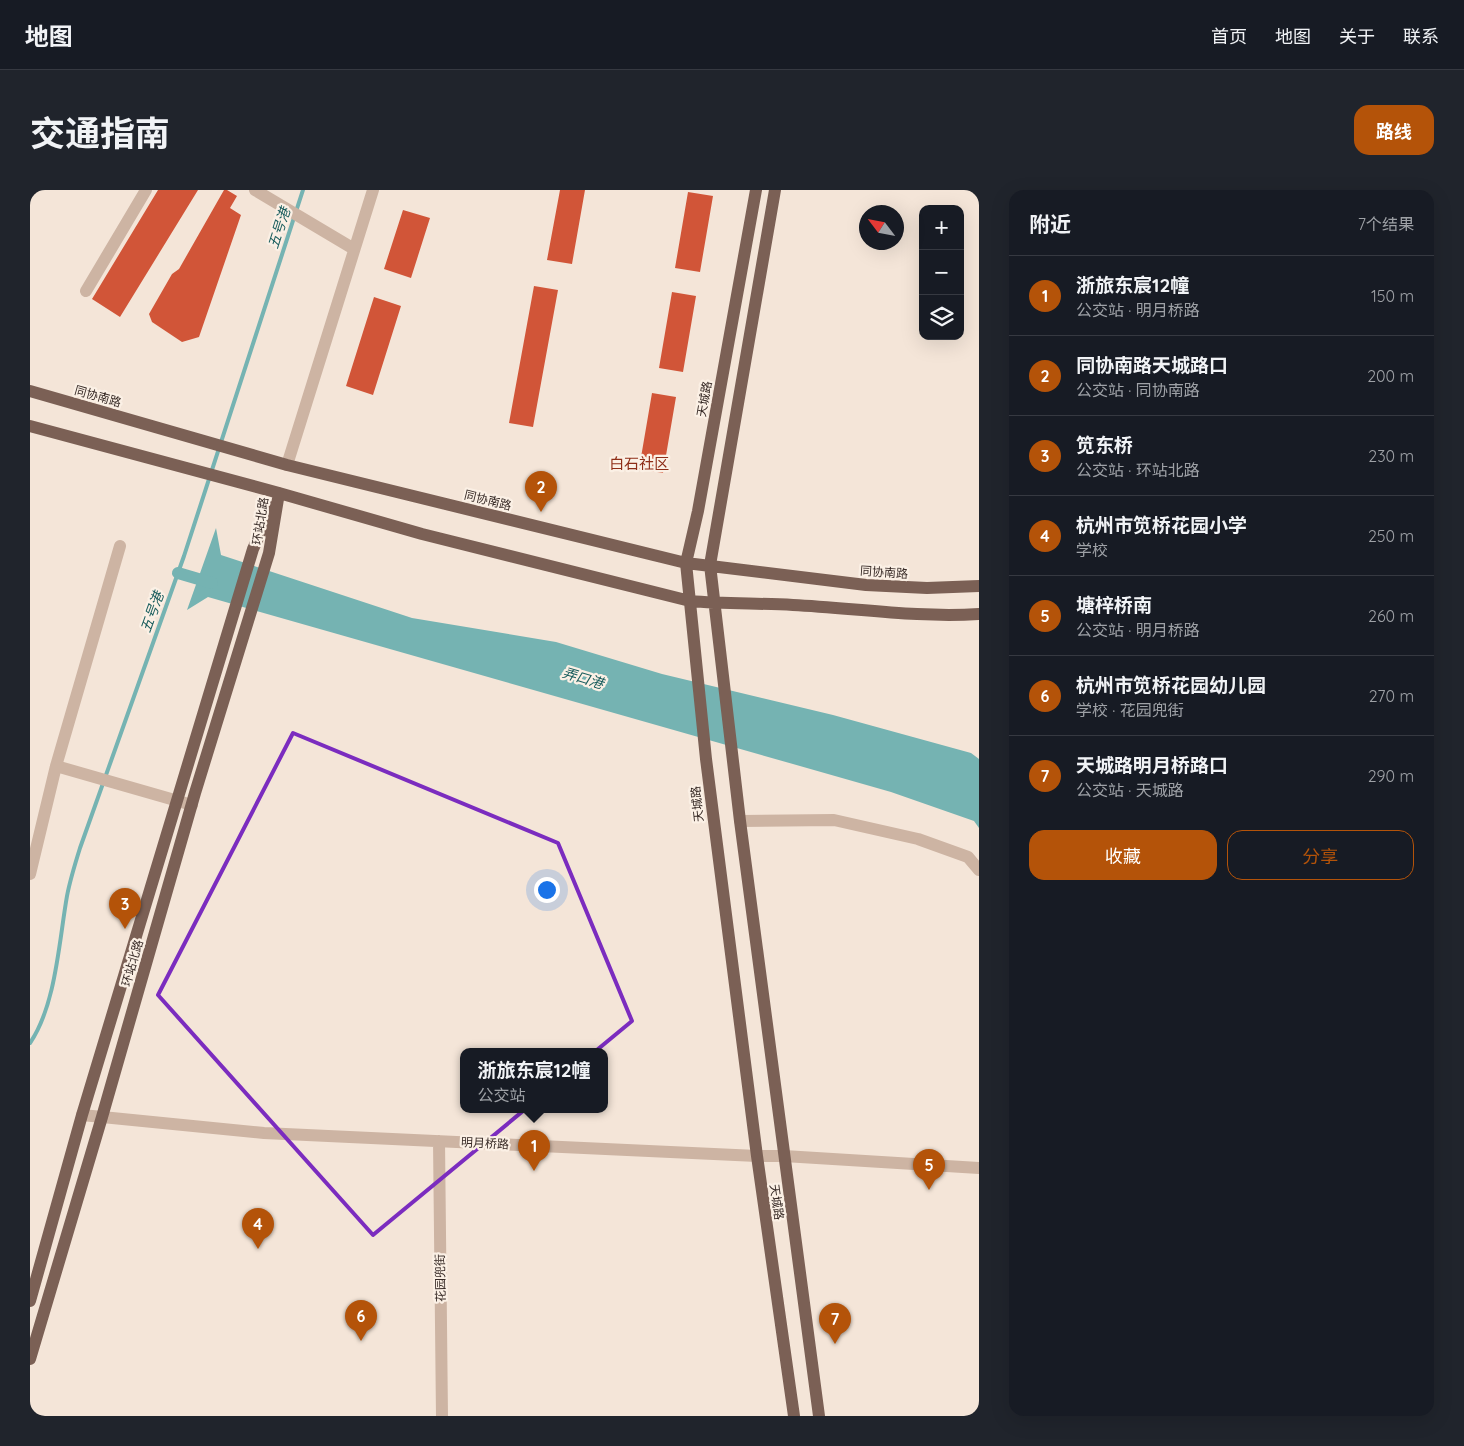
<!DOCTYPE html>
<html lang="zh">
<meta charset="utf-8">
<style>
body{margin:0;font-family:Quicksand,"Noto Sans SC",sans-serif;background:#20242c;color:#f1f3f6}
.controls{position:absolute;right:15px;top:15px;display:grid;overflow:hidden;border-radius:10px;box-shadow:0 5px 20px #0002}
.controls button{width:45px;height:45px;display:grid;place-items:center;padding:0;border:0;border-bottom:1px solid #363941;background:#171b24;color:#f1f3f6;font:25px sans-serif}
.compass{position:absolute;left:829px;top:15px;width:45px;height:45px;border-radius:50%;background:#171b24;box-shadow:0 5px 20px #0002;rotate:302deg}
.you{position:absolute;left:516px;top:699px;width:18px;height:18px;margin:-12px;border:4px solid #fff;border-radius:50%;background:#1a73e8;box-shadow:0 0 0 8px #1a73e833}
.badge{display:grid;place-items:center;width:32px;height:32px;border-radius:50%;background:#b45309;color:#fff;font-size:16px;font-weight:700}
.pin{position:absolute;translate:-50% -41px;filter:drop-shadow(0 1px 2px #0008)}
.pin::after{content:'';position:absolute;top:26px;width:18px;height:15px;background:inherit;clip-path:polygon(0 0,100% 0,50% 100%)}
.popup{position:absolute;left:430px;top:858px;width:148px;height:65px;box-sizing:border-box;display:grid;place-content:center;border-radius:10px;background:#171b24;filter:drop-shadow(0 1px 4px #0005);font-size:16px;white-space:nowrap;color:#9ea1a6}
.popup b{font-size:19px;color:#f1f3f6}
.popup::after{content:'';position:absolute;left:50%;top:100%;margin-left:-10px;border:10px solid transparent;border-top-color:#171b24}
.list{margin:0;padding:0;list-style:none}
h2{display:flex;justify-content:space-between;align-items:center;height:65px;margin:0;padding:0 20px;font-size:21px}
h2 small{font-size:16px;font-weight:400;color:#9ea1a6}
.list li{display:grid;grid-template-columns:32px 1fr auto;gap:15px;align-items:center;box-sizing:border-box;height:80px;padding:0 20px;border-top:1px solid #363941}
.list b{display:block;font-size:19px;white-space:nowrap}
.list p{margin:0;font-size:16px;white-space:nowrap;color:#9ea1a6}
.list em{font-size:16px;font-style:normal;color:#9ea1a6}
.actions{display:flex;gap:10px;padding:15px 20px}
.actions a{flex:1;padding:11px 0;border:1px solid #b45309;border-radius:15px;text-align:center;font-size:18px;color:#b45309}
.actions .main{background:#b45309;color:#fff}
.icon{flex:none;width:28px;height:28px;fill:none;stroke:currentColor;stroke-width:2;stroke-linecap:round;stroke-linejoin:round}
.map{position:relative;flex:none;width:949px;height:1226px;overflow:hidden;border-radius:15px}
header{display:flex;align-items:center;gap:30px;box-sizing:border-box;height:70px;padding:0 25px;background:#171b24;border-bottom:1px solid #363941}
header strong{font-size:24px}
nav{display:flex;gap:28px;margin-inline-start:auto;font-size:18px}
.intro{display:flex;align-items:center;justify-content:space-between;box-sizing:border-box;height:120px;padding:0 30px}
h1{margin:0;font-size:35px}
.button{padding:12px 22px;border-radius:15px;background:#b45309;color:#fff;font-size:18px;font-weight:700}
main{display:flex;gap:30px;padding:0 30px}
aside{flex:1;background:#171b24;border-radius:15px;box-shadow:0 5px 20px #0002}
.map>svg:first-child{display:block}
.water{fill:#75b3b2}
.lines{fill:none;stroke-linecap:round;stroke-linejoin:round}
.stream{stroke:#75b3b2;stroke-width:4}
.canal{stroke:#75b3b2;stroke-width:12}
.building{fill:#d15538}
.minor{stroke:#cdb4a3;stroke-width:12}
.major{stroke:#7b6055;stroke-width:12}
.marked{fill:none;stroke:#7b2cbf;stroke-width:4;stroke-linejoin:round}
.labels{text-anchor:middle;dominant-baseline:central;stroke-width:4.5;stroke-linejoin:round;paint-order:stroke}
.street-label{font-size:12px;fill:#372a26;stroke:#fbf0e5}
.water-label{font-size:14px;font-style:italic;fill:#185c5c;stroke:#fbf0e5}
.quarter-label{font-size:15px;fill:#8e2d17;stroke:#fbf0e5}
</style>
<header>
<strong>地图</strong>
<nav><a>首页</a><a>地图</a><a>关于</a><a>联系</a></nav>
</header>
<div class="intro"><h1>交通指南</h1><a class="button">路线</a></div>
<main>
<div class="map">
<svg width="949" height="1226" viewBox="0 0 949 1226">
<rect width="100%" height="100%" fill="#f4e5d8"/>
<path class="water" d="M186,338L191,365L382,428L526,452L632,484L803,525L941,563L949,569V638L944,631L861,602L178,407L157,420Z"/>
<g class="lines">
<path class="stream" d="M0,853C26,815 29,751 37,706C40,690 45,674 50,658L154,366L273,0"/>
<path class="canal" d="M148,383L182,393"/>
</g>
<path class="building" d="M128,0H168L90,127L62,109Z
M194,0H197L207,6L200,18L211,25L169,147L152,152L122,132L119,124L142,84L149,79Z
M530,0H555L542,74L517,70Z
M658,2L683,6L670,82L645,78Z
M373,20L400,28L381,88L354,79Z
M504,96L528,100L503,237L479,233Z
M642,102L666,106L653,182L629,178Z
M344,107L371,116L343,205L316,196Z
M622,203L646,207L633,283L609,279Z"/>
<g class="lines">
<path class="minor" d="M225,0L324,59
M56,101L116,0
M257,275L343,0
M26,576L162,615
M710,631L804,630L888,649L938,667L949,680
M0,684L26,576L90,356
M52,925L234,943L727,966H754L949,978
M409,951L412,1226"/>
<path class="major" d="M726,0L668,321L656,373L676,569L727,966L764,1226
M745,0L680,375L710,631L789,1226
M0,201L257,275L656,373L836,395L897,398L949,396
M0,236L249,303L392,344L660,411C694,414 729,413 763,415C825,418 887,428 949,424
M0,1111L52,925L223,359L242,317
M0,1169L72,927L165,603L239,363L249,303"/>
</g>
<path class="marked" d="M263,543L528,653L602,831L343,1045L128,805Z"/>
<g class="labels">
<g class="street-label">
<text transform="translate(68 206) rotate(16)">同协南路</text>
<text transform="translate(674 209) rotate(-80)">天城路</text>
<text transform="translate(458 310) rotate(14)">同协南路</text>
<text transform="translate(230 331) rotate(-81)">环站北路</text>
<text transform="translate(854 382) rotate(4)">同协南路</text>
<text transform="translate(667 614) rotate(-96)">天城路</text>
<text transform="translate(102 773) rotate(-74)">环站北路</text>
<text transform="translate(455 953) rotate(3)">明月桥路</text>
<text transform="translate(747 1012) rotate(82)">天城路</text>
<text transform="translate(410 1088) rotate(-91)">花园兜街</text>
</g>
<g class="water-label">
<text transform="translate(249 38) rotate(-72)">五号港</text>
<text transform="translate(122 422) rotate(-70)">五号港</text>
<text transform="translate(553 488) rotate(17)">弄口港</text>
</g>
<g class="quarter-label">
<text x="609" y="273">白石社区</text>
</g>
</g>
</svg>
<div class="controls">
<button>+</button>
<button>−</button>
<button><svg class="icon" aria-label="layers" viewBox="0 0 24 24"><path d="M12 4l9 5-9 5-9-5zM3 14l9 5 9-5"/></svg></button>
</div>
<svg class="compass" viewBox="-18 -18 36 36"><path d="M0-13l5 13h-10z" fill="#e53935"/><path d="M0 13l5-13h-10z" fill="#9ea1a6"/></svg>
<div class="you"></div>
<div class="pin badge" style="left:504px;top:981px">1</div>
<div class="popup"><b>浙旅东宸12幢</b>公交站</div>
<div class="pin badge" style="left:511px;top:322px">2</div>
<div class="pin badge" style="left:95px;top:739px">3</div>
<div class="pin badge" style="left:228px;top:1059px">4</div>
<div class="pin badge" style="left:899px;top:1000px">5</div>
<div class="pin badge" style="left:331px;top:1151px">6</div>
<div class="pin badge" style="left:805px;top:1154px">7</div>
</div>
<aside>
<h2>附近<small>7个结果</small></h2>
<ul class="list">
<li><span class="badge">1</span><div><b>浙旅东宸12幢</b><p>公交站 · 明月桥路</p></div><em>150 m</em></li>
<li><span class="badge">2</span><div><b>同协南路天城路口</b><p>公交站 · 同协南路</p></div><em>200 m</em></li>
<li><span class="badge">3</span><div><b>笕东桥</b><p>公交站 · 环站北路</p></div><em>230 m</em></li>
<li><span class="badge">4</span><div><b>杭州市笕桥花园小学</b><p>学校</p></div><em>250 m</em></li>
<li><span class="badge">5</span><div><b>塘梓桥南</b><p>公交站 · 明月桥路</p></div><em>260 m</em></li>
<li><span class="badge">6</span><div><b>杭州市笕桥花园幼儿园</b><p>学校 · 花园兜街</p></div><em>270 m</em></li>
<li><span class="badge">7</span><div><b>天城路明月桥路口</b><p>公交站 · 天城路</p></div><em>290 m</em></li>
</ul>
<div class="actions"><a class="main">收藏</a><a>分享</a></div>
</aside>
</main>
